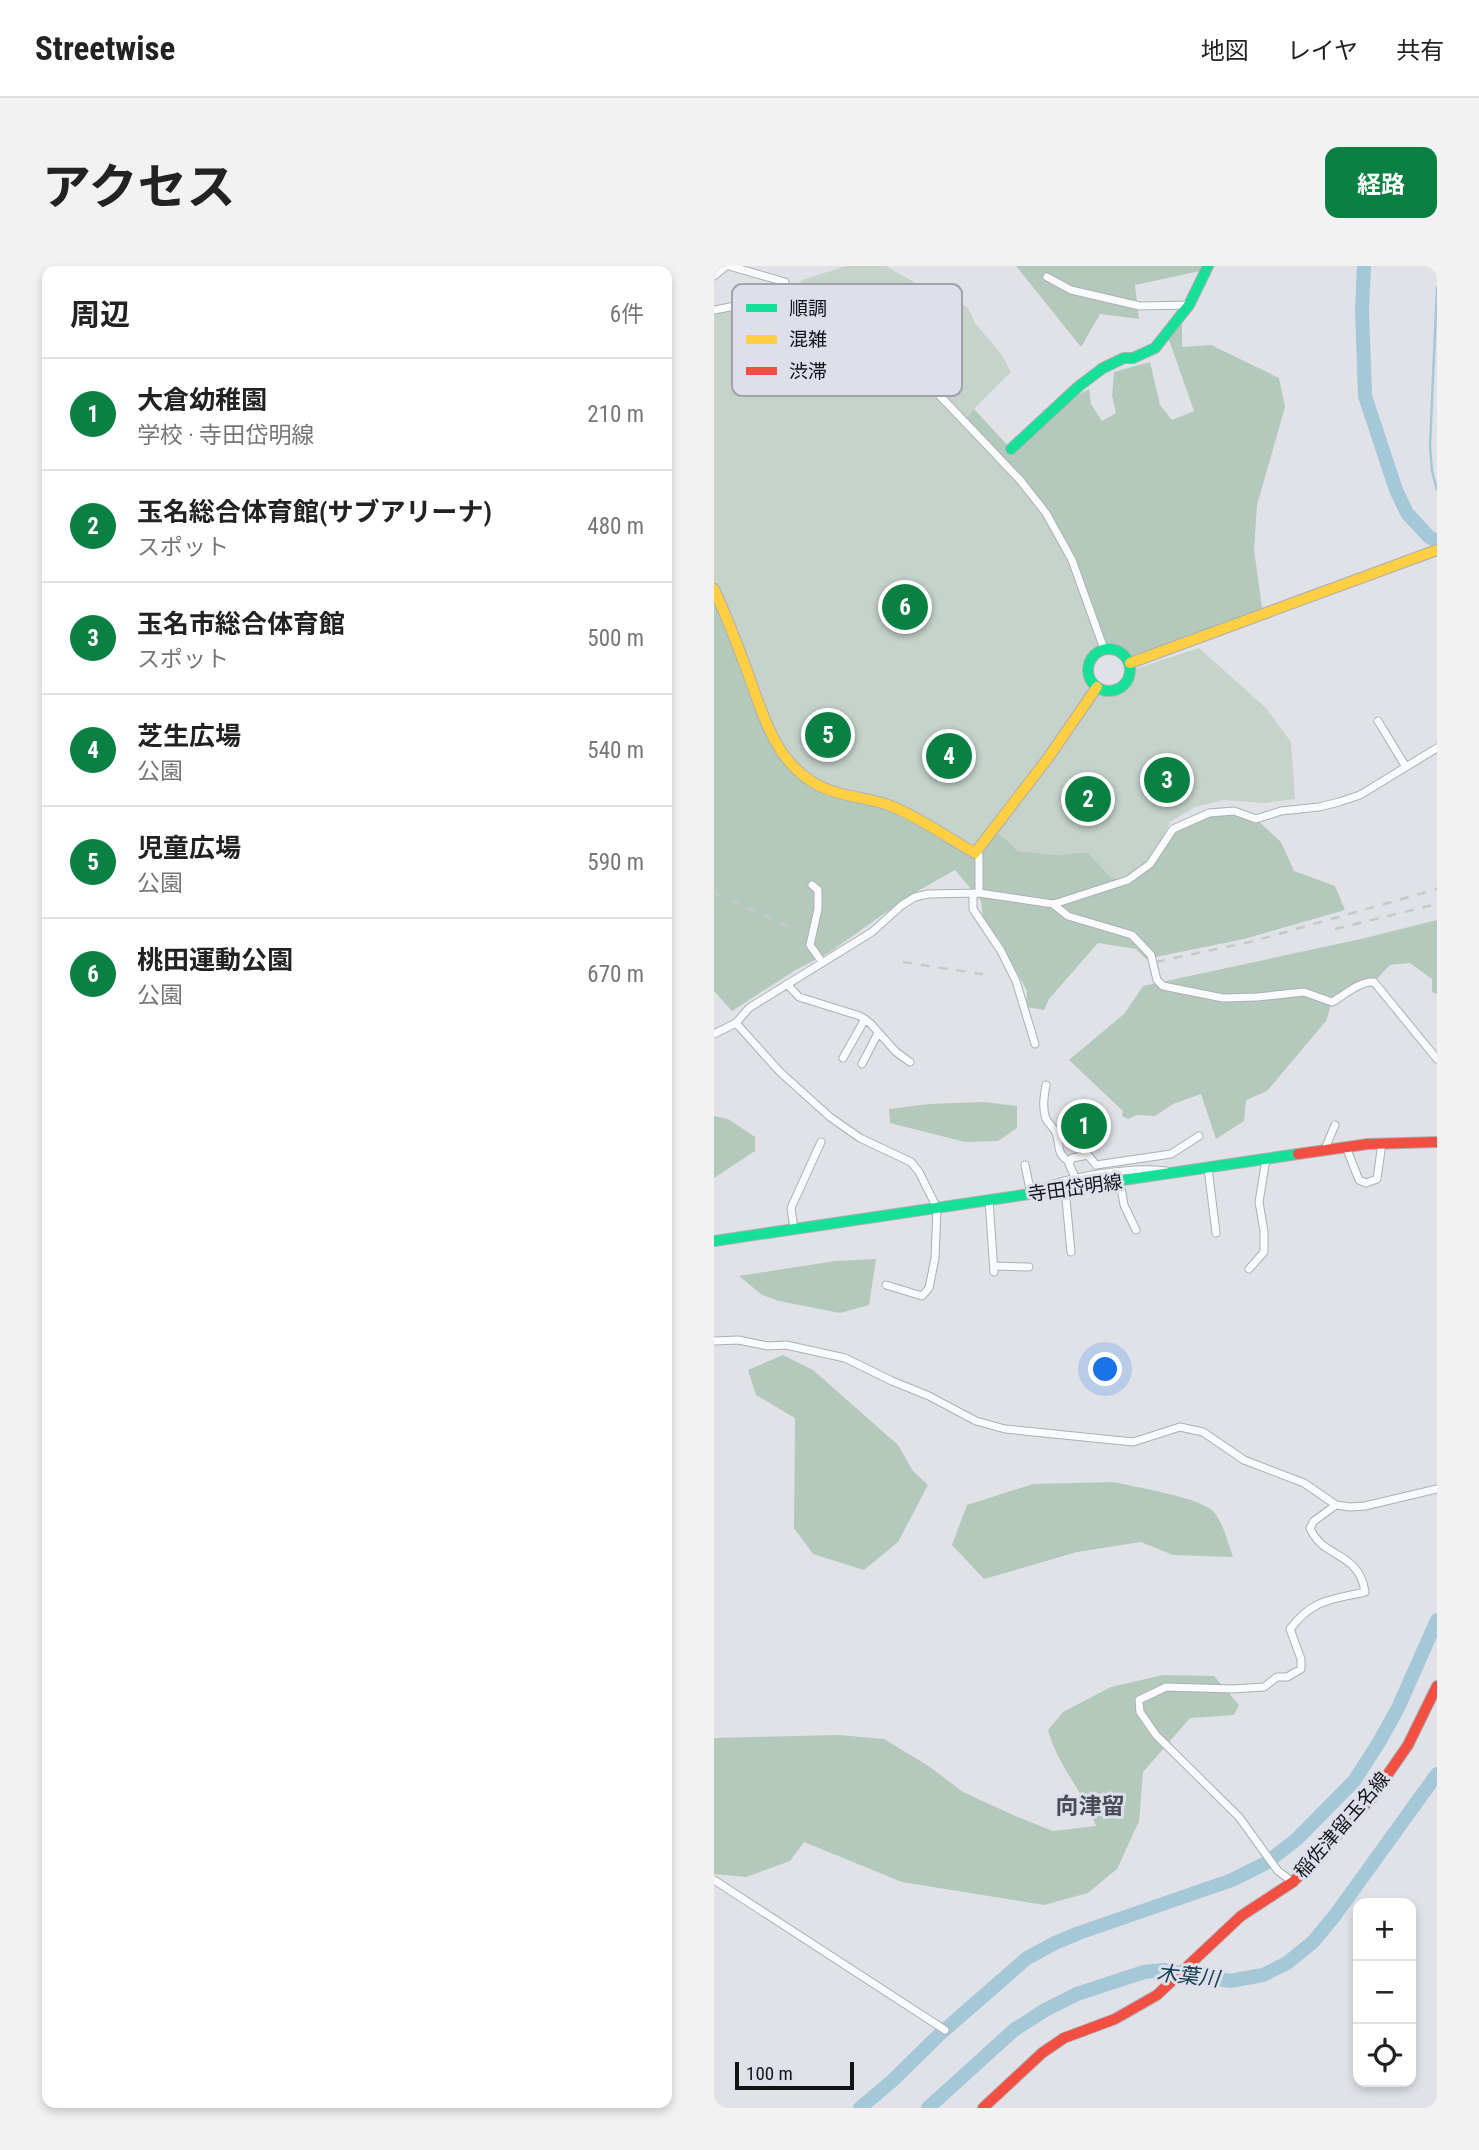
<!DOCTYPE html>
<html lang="ja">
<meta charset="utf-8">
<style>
body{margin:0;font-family:"Roboto Condensed","Noto Sans JP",sans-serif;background:#f2f2f2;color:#222}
.controls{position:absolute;right:21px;bottom:21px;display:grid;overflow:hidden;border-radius:14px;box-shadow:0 4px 10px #0003}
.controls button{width:63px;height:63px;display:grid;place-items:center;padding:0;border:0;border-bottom:2px solid #e0e0e0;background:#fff;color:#222;font:35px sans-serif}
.scale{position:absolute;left:21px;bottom:18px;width:119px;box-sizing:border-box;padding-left:7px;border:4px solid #131418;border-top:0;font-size:19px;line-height:24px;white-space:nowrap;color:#131418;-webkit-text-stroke:5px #dde0eb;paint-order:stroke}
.you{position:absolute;left:392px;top:1104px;width:24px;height:24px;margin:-18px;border:5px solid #fff;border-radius:50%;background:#1a73e8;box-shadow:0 0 0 10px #1a73e833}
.badge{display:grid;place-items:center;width:46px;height:46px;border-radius:50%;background:#0b8043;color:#fff;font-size:23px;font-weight:700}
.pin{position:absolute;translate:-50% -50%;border:4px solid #fff;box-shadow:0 2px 7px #0006}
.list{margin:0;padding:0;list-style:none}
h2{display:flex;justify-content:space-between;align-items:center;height:91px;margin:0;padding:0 28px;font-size:30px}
h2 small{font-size:23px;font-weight:400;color:#767676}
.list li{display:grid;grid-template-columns:46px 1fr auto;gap:21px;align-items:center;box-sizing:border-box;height:112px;padding:0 28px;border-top:2px solid #e0e0e0}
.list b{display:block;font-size:26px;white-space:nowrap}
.list p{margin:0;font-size:23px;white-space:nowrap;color:#767676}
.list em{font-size:23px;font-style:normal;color:#767676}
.icon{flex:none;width:38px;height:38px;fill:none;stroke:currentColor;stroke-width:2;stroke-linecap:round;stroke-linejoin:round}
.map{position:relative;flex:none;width:723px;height:1842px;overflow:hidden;border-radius:14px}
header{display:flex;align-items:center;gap:42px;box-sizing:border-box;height:98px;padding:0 35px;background:#fff;border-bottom:2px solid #e0e0e0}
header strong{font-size:33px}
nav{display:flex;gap:38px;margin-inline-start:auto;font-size:24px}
.intro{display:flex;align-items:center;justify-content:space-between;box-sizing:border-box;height:168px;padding:0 42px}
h1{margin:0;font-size:49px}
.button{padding:18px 32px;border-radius:14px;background:#0b8043;color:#fff;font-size:24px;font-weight:700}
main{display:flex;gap:42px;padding:0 42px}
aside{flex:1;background:#fff;border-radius:14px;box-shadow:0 4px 10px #0003}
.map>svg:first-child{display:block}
.green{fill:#c5d3cb}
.forest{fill:#b3c9bb}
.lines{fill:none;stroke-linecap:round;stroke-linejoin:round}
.stream{stroke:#a4c8d7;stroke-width:2.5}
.river{stroke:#a4c8d7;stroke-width:14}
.street-casing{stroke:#adafb4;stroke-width:9}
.fast-casing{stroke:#adafb4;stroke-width:12}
.slow-casing{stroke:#adafb4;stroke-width:12}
.jam-casing{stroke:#adafb4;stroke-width:12}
.street{stroke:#fafbfc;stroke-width:7}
.fast{stroke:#16e098;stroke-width:10}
.slow{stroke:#ffcf43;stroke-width:10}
.jam{stroke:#f24e42;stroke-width:10}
.rail{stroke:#c7c8c9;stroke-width:2.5;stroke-dasharray:9 9;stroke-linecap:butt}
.labels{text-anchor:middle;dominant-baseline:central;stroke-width:6;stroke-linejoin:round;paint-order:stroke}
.street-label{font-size:19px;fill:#131418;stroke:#dde0eb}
.water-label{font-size:21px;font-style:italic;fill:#164150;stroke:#dde0eb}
.quarter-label{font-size:23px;font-weight:bold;fill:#4b4d56;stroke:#dde0eb}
.key{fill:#dde0eb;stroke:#a0a3ac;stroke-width:2}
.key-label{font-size:19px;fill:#131418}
</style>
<header>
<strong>Streetwise</strong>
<nav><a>地図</a><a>レイヤ</a><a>共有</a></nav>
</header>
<div class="intro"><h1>アクセス</h1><a class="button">経路</a></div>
<main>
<aside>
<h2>周辺<small>6件</small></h2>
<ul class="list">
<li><span class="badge">1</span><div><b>大倉幼稚園</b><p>学校 · 寺田岱明線</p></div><em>210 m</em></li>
<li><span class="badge">2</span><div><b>玉名総合体育館(サブアリーナ)</b><p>スポット</p></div><em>480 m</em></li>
<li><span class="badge">3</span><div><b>玉名市総合体育館</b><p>スポット</p></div><em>500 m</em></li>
<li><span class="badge">4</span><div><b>芝生広場</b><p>公園</p></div><em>540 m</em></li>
<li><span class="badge">5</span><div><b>児童広場</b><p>公園</p></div><em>590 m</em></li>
<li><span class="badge">6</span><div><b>桃田運動公園</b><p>公園</p></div><em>670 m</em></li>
</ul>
</aside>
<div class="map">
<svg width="723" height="1842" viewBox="0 0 723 1842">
<rect width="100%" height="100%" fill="#e0e2e8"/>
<path class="green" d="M132,0H172L205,19L236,29L254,42L261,57L288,89L297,106L249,154L213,116L167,81L93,54L53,45L154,84L198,110L299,199L349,273L385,380C348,398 377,446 409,426C417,420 421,413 421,403L485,382L552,442L577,476L581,533L550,537L509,534L481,541L456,556L436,598L414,614L397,613L372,586L344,589L303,585L296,577L246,582L114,524L75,496L0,323V44L31,38L52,45L88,14Z"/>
<path class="forest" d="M302,0H487L486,5L421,19L425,53L386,48L367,81Z
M468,57V81L497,79L565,112L571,141L543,239L540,284L549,348L419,396L406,382L392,381L361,303L314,220L249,155L260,143L299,185L361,131L375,123L377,138L388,155L402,147L398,130L400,106L436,96L446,139L458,154L480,145L454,71Z
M0,323L69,488L101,518L160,537L246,582L260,579L274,560L296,577L303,585L344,589L373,586L397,612L414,614L436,598L459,563L495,547L520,545L542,553L567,576L580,605L621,620L631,644L530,673L432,693L422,683L384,677L335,733L330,744L312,741L313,725L285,673L269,653L267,635L241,604L195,630L116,686L80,705L18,745L0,725Z
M723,654V728L718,726V713L696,697L676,699L660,716L618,736L612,755L553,825L532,834L530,855L502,873L487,828L459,838L441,850L423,849L414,853L408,850L409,845L355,794L410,748L429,720L647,673Z
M270,836L303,840V862L284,875L251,876L176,857L175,843L215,838Z
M0,850L14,853L41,871V885L0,912Z
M162,993L155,1039L126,1047L65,1035L48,1029L25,1010L121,995Z
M69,1089L99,1104L184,1179L199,1205L214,1219L184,1276L150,1304L99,1288L80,1262L81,1152L42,1129L34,1104Z
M399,1216C420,1221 485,1231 499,1245C509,1256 514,1277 519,1291L459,1289L427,1276L363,1286L270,1313L238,1279L253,1239L319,1218Z
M449,1409L500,1410L525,1439L520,1449L476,1452L429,1506L425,1555L403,1603L374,1627L330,1639L188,1616L90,1576L76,1595L32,1611L0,1608V1472L126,1469L170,1473L213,1499L249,1526L299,1549L339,1565L382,1560C370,1526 343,1499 334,1464L349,1446L397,1421Z"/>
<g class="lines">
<path class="stream" d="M723,22L716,180L718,205L723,224"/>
<path class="river" d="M650,0L648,44L651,130L682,224L693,247L715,271L723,275
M146,1842L178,1815L226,1768L313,1692L341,1677L365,1667L518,1614L552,1597L583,1573L640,1515L664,1478L684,1442L723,1354
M214,1842L300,1764L331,1744L363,1728L430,1706L449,1704L516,1715L549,1709L573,1697L599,1676L622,1648L723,1508"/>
<g class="street-casing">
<path id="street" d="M15,0L71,16
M0,10L12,0
M333,11L357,24L426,40L475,39
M0,44L31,38L77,48L167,81L211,114L306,214L332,247L358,294L390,383
M664,455L692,501
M261,587L265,589V627
M98,619L104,624V643L96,679L108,696
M259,627V643L287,685L302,715L321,778
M339,638L354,650L418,669L437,689L443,714L449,720L509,732L543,731L590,726L618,736C631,729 645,715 660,716L723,793
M73,718L85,731L146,750L157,758L182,786L196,796
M22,757L66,806L116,851L146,872L197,896L205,906L223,942L221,992L215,1022L208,1030L172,1019
M0,768L22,757L35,742L158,666L188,639L201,631L214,628L265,627L339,638L346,636L414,614L436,598L459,563L495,547L520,545L542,553L567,545L605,541L625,536L646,529L723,482
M129,792L151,753
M148,798L164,767
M332,819C330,830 328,842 332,853C335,858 340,862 342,867C347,880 341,887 356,896
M632,881L645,914L652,917L663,913L668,877
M610,885L621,859
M311,899L317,928C345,911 420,900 452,905
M382,899L457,888L485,870
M494,902L502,967
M362,913L355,898L358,892L374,889L382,899
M406,915L410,939L422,964
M351,923L357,986
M275,934L280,1006
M80,963L77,942L107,876
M280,1000L315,1001
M535,1003L550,986V965L545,936L552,893
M0,1075L24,1074L54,1080L72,1079L131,1092L178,1115L215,1130L262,1155L291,1163L419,1176L466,1161L489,1166L530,1194L590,1217L622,1239L636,1241L651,1240L723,1223
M0,1614L231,1764
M579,1616L564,1605L525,1551L442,1469L426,1446L425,1434L452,1421L519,1423L550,1421L563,1411H573L587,1403V1393L576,1363C599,1333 616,1334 651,1326C645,1285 609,1293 596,1262L600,1255L622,1239
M0,1841L1,1842"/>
</g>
<g class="fast-casing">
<path id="fast" d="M297,183L365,120L389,102L410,92H419L441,82L475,39L494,0
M374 404a21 21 0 1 1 42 0a21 21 0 1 1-42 0Z
M0,975L584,888"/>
</g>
<g class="slow-casing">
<path id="slow" d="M0,323C12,349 22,375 32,402C47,442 58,490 97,515C123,532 151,530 177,540C203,550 236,573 261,587L334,492L383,421
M416,397L723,284"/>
</g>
<g class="jam-casing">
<path id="jam" d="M584,888L654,878L723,876
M269,1842L328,1787L350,1772L401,1753L443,1729L527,1650L579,1616L656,1534L694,1479L723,1420"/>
</g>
<use href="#street" class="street"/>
<use href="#fast" class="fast"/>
<use href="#slow" class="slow"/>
<use href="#jam" class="jam"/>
<path class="rail" d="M0,627L80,663
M621,663L723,638
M189,696L273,709
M442,696L540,675L723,623"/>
</g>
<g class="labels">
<g class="street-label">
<text transform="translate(361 922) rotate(-8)">寺田岱明線</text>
<text transform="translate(628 1559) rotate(-49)">稲佐津留玉名線</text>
</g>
<g class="water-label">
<text transform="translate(474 1710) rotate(6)">木葉川</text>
</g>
<g class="quarter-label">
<text x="376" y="1540">向津留</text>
</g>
</g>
<rect x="18" y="18" width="230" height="112" rx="10" class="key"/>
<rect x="32" y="38" width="31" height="8" fill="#16e098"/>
<rect x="32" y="69" width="31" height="9" fill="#ffcf43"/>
<rect x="32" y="101" width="31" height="8" fill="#f24e42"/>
<g class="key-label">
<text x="75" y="49">順調</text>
<text x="75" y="80">混雑</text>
<text x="75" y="112">渋滞</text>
</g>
</svg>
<div class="controls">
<button>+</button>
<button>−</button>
<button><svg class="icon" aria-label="locate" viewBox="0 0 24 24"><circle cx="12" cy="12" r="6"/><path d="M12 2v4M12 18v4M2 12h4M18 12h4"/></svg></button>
</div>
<div class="scale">100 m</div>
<div class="you"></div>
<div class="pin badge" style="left:370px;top:860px">1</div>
<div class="pin badge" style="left:374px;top:533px">2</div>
<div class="pin badge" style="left:453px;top:514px">3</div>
<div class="pin badge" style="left:235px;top:490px">4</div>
<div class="pin badge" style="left:114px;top:469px">5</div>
<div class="pin badge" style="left:191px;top:341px">6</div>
</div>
</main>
